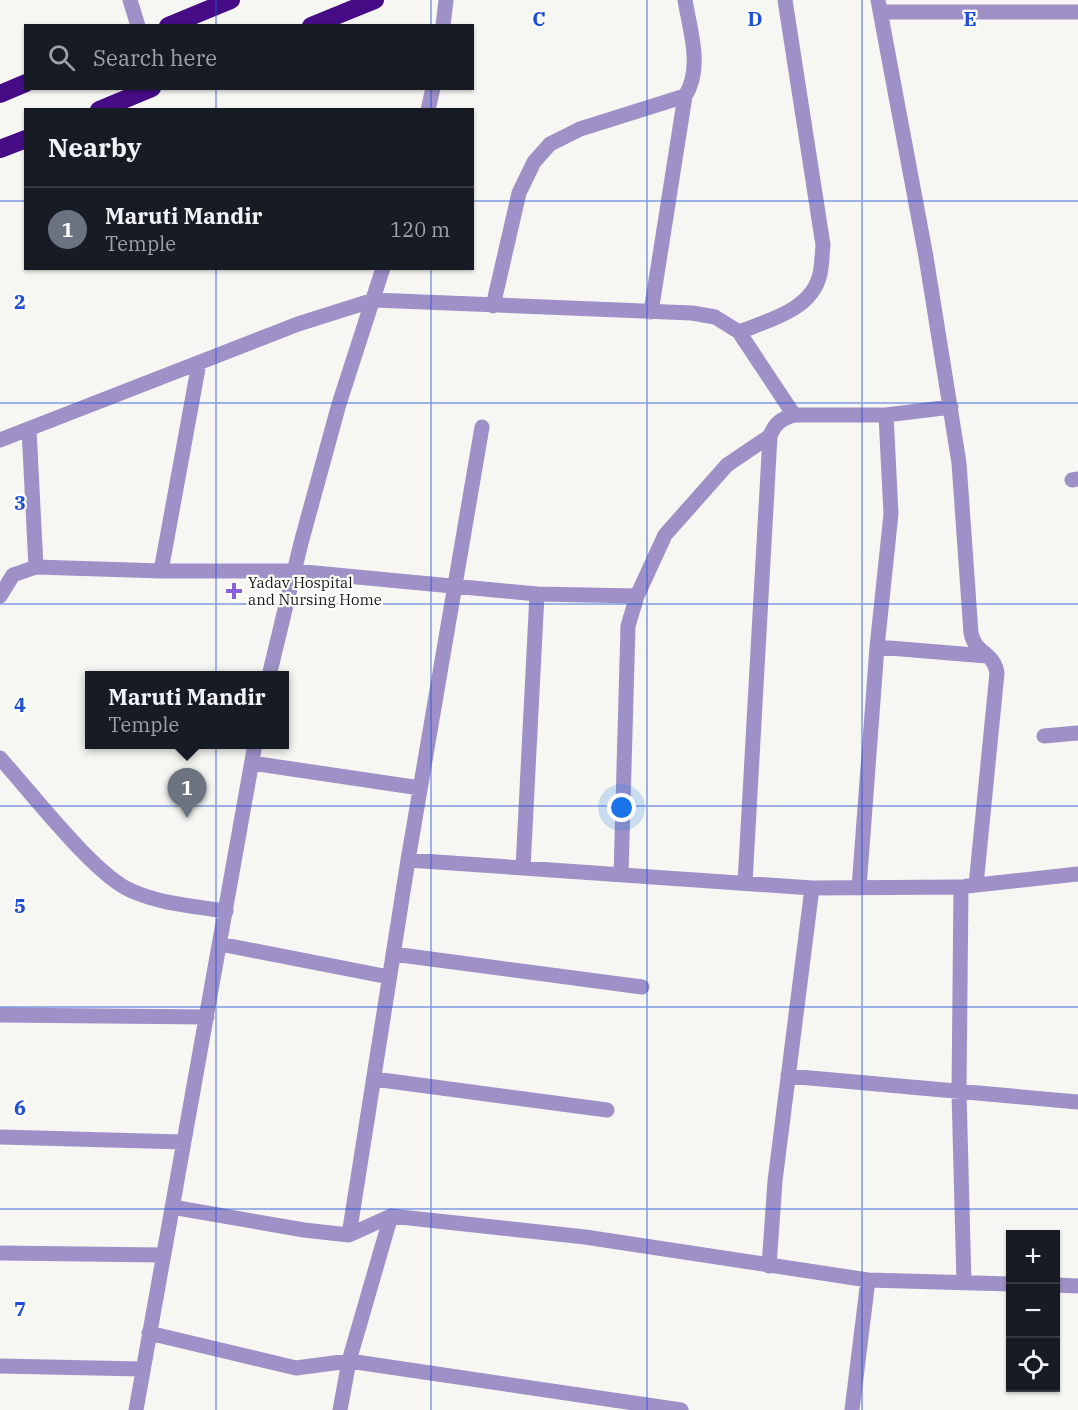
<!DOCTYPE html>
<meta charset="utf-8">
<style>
body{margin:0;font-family:"IBM Plex Serif",serif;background:#20242c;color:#f1f3f6}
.controls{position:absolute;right:18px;bottom:18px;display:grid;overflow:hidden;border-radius:0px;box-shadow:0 2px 4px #0004}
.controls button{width:54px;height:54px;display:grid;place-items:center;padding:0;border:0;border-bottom:2px solid #363941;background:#171b24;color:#f1f3f6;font:30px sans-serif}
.you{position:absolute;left:622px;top:808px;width:21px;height:21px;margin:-15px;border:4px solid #fff;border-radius:50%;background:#1a73e8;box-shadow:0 0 0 9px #1a73e833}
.badge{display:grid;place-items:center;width:39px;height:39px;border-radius:50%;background:#b45309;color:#fff;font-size:20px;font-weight:700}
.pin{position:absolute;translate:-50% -50px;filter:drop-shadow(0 2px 3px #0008)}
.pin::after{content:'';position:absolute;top:32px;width:21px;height:18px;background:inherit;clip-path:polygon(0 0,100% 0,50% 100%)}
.popup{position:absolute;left:85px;top:671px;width:204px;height:78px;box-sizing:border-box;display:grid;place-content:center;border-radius:0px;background:#171b24;filter:drop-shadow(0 2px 4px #0005);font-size:20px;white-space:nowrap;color:#9ea1a6}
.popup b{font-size:22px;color:#f1f3f6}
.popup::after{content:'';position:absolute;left:50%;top:100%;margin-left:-12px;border:12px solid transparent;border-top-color:#171b24}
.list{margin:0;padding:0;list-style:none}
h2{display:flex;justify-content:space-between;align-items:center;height:78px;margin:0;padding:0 24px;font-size:26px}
h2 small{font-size:20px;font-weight:400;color:#9ea1a6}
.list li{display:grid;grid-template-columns:39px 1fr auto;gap:18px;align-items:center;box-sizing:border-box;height:84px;padding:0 24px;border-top:2px solid #363941}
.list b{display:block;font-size:22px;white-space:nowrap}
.list p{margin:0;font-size:20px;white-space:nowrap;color:#9ea1a6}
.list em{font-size:20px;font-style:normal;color:#9ea1a6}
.icon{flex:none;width:33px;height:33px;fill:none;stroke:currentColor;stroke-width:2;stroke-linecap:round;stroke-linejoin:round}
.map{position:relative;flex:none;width:1078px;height:1410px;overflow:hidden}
.search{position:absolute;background:#171b24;box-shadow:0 2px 4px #0004;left:24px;top:24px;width:450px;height:66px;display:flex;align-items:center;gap:15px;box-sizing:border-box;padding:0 21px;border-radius:0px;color:#9ea1a6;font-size:22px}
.panel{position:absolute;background:#171b24;box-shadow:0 2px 4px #0004;left:24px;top:108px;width:450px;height:162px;border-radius:0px}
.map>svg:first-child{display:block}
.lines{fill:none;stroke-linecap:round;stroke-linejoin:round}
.minor{stroke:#9f91c7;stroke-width:15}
.highway{stroke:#450c86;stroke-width:18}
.grid{fill:none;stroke:#1d4ed8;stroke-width:1.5;stroke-opacity:0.55}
.poi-dot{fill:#8a61dc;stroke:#fffffe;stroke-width:2}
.labels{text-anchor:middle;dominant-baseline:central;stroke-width:4.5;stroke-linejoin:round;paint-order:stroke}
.poi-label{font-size:15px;fill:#181816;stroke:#fffffe;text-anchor:start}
.grid-label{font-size:20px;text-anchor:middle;font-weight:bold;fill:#1d4ed8;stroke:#fffffe;stroke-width:4.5;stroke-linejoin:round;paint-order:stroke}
</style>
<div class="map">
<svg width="1078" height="1410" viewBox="0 0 1078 1410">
<rect width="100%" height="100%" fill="#f6f6f2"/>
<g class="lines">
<path class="minor" d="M130,0L138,26
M878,0L926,257L959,463L971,633C975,654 994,652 997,673L976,885
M881,12H1078
M443,26L446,0
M428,110L433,88
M493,306L519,193L534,162L550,144L580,129L685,96C703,68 690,31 685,0
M651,312L685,96
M739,332C769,320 812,310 820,274C822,265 822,254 823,245L785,0
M29,429L36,567
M0,440L298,324L374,300L692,313L715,317L739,332L794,415
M1072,480L1078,479
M161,571L199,363
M0,596L13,575L36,567L161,571H294L537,594L637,596
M877,647L987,656
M269,676L301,543L339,404L383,268
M1044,736L1078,733
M0,758C30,791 95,876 132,891C161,904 194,906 226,911
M252,763L420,788
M408,860L812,888
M523,868L537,594
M621,875L628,626L637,596L665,535L727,465L770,436
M745,883L770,436C775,423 781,419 794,415H886L951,407
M967,886L1078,874
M859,888L877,647L891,514L886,415
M220,944L389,977
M393,954L642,987
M0,1015L207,1017
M788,1076L1078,1102
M374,1079L607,1110
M0,1137L184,1142
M172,1207L304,1230L349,1235L391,1216L585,1237L868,1280L1010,1284
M349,1235L408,860L482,427
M0,1253L163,1255
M769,1266L775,1181L812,888L961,887L959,1092L964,1283
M1056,1285L1078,1286
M149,1333L296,1368L349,1361L681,1410
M0,1366L142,1369
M136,1410L255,744
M340,1410L349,1361L391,1216
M852,1410L868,1280"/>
<path class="highway" d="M168,26L231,0
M311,26L375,0
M0,94L26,83
M99,110L152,88
M0,149L26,139"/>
</g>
<path class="grid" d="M216,0V26M431,0V26M647,0V1410M862,0V1410M216,88V110M431,88V110M0,201H26M472,201H1078M216,268V1410M431,268V1410M0,403H1078M0,604H1078M0,806H1078M0,1007H1078M0,1209H1078"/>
<path class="poi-dot" d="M231 582h6v6h6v6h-6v6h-6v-6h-6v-6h6z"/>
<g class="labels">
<g class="poi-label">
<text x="248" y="582">Yadav Hospital<tspan x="248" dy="17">and Nursing Home</tspan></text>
</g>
</g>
<g class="grid-label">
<text x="539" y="26">C</text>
<text x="755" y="26">D</text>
<text x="970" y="26">E</text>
<text x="20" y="309">2</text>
<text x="20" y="510">3</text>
<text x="20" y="712">4</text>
<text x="20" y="913">5</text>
<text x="20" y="1115">6</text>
<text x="20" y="1316">7</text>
</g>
</svg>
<div class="controls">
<button>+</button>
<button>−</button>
<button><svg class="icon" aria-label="locate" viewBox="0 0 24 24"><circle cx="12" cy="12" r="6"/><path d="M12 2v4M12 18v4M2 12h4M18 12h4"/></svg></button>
</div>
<div class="you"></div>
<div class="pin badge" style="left:187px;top:818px;background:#6b7280">1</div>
<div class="popup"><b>Maruti Mandir</b>Temple</div>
<div class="search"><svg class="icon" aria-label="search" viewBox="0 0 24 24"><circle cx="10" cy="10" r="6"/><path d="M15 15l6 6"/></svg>Search here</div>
<section class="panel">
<h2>Nearby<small></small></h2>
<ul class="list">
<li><span class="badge" style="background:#6b7280">1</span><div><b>Maruti Mandir</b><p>Temple</p></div><em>120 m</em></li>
</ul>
</section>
</div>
